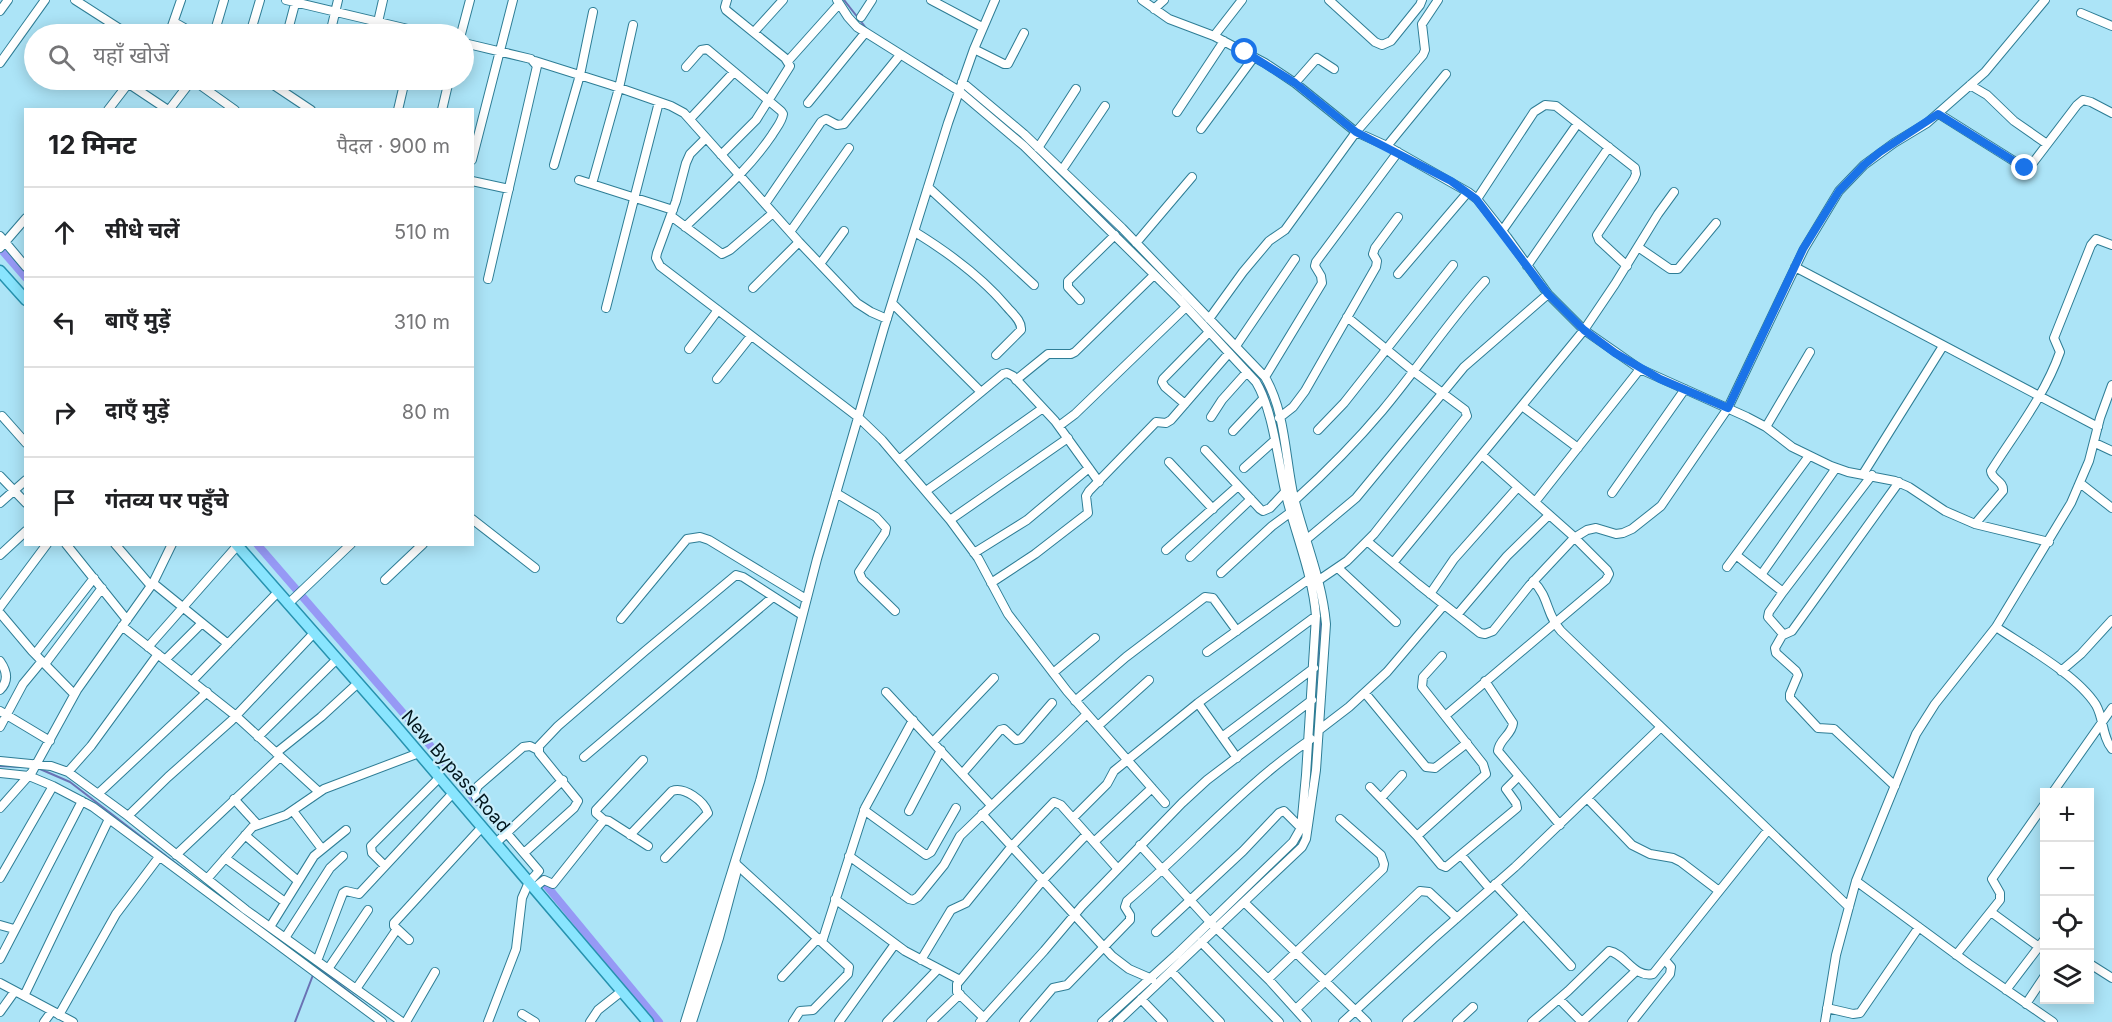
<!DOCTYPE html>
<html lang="hi">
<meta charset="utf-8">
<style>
body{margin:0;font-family:Inter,"Noto Sans Devanagari",sans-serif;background:#f2f2f2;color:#202124}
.controls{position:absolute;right:18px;bottom:18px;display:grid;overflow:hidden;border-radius:0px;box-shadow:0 3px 15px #0003}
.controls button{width:54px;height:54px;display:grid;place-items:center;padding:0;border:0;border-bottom:2px solid #e0e0e0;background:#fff;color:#202124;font:30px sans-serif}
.stop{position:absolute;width:18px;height:18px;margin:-14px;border:4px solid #1a73e8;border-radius:50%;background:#fff}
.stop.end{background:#1a73e8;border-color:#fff;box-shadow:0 2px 6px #0008}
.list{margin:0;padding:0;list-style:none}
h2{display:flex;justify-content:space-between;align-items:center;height:78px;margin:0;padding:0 24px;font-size:26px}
h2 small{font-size:20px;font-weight:400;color:#757577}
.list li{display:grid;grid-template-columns:39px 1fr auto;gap:18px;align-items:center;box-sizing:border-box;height:90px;padding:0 24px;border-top:2px solid #e0e0e0}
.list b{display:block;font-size:22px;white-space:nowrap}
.list em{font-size:20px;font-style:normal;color:#757577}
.icon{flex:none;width:33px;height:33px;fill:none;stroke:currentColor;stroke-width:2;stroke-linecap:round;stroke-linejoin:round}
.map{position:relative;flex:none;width:2112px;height:1022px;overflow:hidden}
.search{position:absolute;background:#fff;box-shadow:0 3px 15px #0003;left:24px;top:24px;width:450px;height:66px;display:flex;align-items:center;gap:15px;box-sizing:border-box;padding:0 21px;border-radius:33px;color:#757577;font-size:22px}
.panel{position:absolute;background:#fff;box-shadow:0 3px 15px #0003;left:24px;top:108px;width:450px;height:438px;border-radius:0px}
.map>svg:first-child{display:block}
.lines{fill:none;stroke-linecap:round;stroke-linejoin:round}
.stream{stroke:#6a72b4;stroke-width:2}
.canal{stroke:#9699f5;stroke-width:8}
.minor-casing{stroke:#2e7d95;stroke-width:10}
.major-casing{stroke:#2692af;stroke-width:13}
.minor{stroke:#fff;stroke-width:8}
.major{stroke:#89e5fe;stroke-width:10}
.route{stroke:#1a73e8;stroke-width:8}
.labels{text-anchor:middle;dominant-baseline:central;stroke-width:4.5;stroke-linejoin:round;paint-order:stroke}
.street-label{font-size:18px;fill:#02161d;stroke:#c9eefb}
</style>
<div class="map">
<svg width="2112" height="1022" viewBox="0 0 2112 1022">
<rect width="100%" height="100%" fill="#ace4f7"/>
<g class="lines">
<path class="stream" d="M844,0L866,28
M922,63L942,75
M983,105L1001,122
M1063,178L1123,238
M1209,325L1250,369
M1259,381L1265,388L1270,405
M0,766L22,767
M40,769L70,782L187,872
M1310,770L1321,617
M295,952L316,966L367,1006
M295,1022L313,975"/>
<path class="canal" d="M0,248L26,278
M257,544L404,714L477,802
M541,879L659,1022"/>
<g class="minor-casing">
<path id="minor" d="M75,0L128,34
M286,0L429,34
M837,0L848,17L857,27L959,91L1024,146L1179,299L1256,382C1274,412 1278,464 1287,499C1297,538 1313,577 1316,616L1306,775L1301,828L1293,842L1176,955L1102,1022
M931,0L982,27
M1142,0L1169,19L1214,36L1265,63L1295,83L1356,132L1387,146L1468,192L1477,199L1507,237L1548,294L1584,330L1640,369L1747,417L1766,427L1792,447L1831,466L1848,472L1895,481L1909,487L1945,511L1975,524L2049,542
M1329,0L1375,42L1382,45L1391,41L1420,5L1422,0
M1154,9L1164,0
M0,11L8,0
M2081,13L2112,26
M861,17L872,0
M174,22L195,34
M378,22L383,0
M754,32L783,0
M49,33L52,34
M166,34L172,26L181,0
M214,34L224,0
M250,34L260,0
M287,34L296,0
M330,34L338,0
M461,34L470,0
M1214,36L1242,0
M464,43L531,59L537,66L488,279
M974,49L1004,64H1008L1024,33
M535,61L611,85L671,106L684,113L799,242L857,303L871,312L887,319
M788,61L839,4
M0,63L45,0
M123,80L168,110
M193,80L235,110
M266,80L311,110
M962,82L1024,134L1070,178L1122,228L1265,377C1286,413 1285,459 1294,498C1305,541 1322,580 1326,624L1316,770L1306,839L1302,847L1117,1022
M1295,83L1317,58L1334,69
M317,84L318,80
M1970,85L1987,95L2014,121L2047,144
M808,103L865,33
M108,110L131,80
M169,110L192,80
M398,110L405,80
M442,110L449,80
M1177,112L1224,41
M1939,114L2025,168L2032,164L2077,105L2083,100L2091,102L2112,113
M690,119L734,72
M1201,129L1254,57
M706,138L690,154L686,163L676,201L657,253L656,258L660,266L858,417L882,440L950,520L978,558L1008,614L1067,691L1165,803
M1387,146L1446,74
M1038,148L1076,89
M721,155L756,120L790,66L785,58L726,10L725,7L727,0
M472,160L513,0
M554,165L580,75L593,12
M1062,170L1105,106
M579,180L673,210
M472,181L509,189
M592,184L619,88L633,25
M928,187L1034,285
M1477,199L1534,112L1545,105L1556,106L1635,168L1636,174L1634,179L1597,235L1599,240L1627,266
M765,204L821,122L826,119L837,125L844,124L900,55
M671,216L722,254L730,250L773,213
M685,227C717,196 747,172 772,135C776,128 782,122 783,114L781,111L707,49L701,50L686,67
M1502,231L1578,123
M790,232L849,148
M915,232C949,253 981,276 1007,307C1013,314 1022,321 1021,330L996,355
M0,236L26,267
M1136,243L1192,177
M1638,247L1670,269H1678L1716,223
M0,248L26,218
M820,264L844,231
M1527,266L1609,147
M1795,267L2098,427
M1398,274L1468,192
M753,288L799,242
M1080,300L1068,287V281L1115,235
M892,303L981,392
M606,308L659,102
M1209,319L1243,272L1269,241L1285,230L1356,132L1423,55L1425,50L1422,24L1438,0
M1236,346L1295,259
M689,349L718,310
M1265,377L1322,283L1321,276L1315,266L1316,262L1398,152
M717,379L751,336
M1016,380L1048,354H1071L1075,352L1154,275
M1185,404L1165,387L1162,382L1163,379L1209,332
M1522,406L1578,448
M2,416L26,443
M1211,417L1222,400L1247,372
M1279,418L1293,407L1305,391L1376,267L1377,261L1373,254L1375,248L1398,217
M1059,426L1075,414L1186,307
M1766,427L1810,352
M1318,430L1344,403L1453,265
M1233,431L1263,399
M2095,443L2112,451
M1205,450L1260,509L1263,511L1270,508L1285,492
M899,460L1003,374L1007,373L1013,376L1055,421L1099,482
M1169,462L1213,509
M1244,468L1274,441
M1863,474L1943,346
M1872,475L1783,592L1769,612L1768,617L1783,634L1775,648L1776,653L1796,671L1798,675L1790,694V698L1818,728L1834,729L1895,786
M0,476L26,503
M2080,483L2112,508
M926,491L1043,408
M836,493L876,517L886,528L885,533L859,572L862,579L895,611
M1612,493L1685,389
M1295,500C1326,472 1355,443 1382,411C1418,368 1448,322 1485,281
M1535,502L1640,369
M0,503L26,480
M472,519L535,568
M950,520L1068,438
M1975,524L2003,491C2004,481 1992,480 1991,471C2015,433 2045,395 2060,352L2054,338L2091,245L2096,239L2112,245
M1307,539L1356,498L1464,367L1548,294
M1367,541L1418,584L1480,633L1485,634L1493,631L1529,586L1574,538L1587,530L1596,528L1616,534L1623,533L1632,529L1661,506L1728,408L1804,249L1839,191L1864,165L1894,143L1927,123L1985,72L2045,0
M66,544L127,620
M115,544L151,586
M1166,550L1238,486
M974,553L1027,520L1089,468
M0,555L26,531
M1736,555L1783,592
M1190,557L1251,499
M1393,563L1584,330L1615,284L1658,214L1674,192
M1727,567L1809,456
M1338,568L1396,622
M1221,573L1272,526L1291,512
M1761,575L1836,468
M385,580L423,544
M1319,580L1347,561L1374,534L1467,416L1465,410L1413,371L1347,317
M1533,581C1550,598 1545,613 1561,631L1849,907
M153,583L228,644
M991,583L1035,554L1088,513L1086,496L1089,491L1156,422L1166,423L1171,420L1229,353
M1430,594L1454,559L1518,487
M288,604L351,544
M0,607L47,544
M0,613L32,651L74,694
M1457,615L1507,556L1549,515
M621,619L687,539L700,537L709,540L806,599
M122,626L236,716L319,792
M1996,627C2026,647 2077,675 2096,705C2104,719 2102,737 2112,749
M1783,635L1792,631L1899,482
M148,647L237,546
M1207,652L1309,579
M35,654L94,578
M165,660L202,623
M0,661C7,671 9,681 0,690
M45,664L102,588
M2061,671L2081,654L2112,620
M1053,673L1095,638
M192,681L278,592
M1485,681L1513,723C1512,735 1499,739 1498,751L1560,825
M886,692L991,805
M1365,693L1426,767L1435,768L1467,743
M1075,701L1126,657L1205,597L1213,598L1237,631
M1198,703L1237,758
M0,711L50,741
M1445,716L1606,580L1609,574L1607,570L1572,535L1482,455
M1098,726L1149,680
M0,727L23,684L42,661
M1319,730L1349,707L1387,672L1444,605
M258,737L337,659
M1222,737L1314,668
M933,742L994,678
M276,753L321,717L358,683
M584,757L773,597
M0,761L51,766L68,772L128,816L246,910L402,1022
M68,772L91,746L158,654
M0,773L29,776L53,786L93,807L382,1022
M962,774L1000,730L1004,729L1016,740L1021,739L1052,703
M1370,787L1417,836L1441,865L1446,867L1517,808L1516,803L1506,789L1519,776
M2053,792L2112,708
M99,793L207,692
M1381,798L1402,775
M1588,799L1632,845L1650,854L1673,858L1681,862L1719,891
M0,808L32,772L77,690L153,583L172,544
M864,810L926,855L931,852L956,808
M293,811L322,849
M909,811L941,750
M982,814L1112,956L1129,969L1152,979
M128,816L168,777L231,721L314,633
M1073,818L1107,784L1114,771L1198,703L1316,616
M604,820L596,813V810L643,760
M255,826L286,815L324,789L419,753
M245,835L298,881
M630,835L672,791C684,786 704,801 708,813L665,858
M1417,836L1486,774L1483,764L1422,687L1423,677L1442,656
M1094,842L1152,788
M496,843L563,780
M1140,845L1210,922L1270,981L1307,1022
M524,853L574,808L578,801L539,753V746L558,726L645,651L736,575L743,577L802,615
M176,855L280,757
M1461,855L1490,889
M849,856L909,899L913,900L918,897L944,865L960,836L1087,714
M225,858L285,902
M736,864L849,967L848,974L813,1010L800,1011L793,1022
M385,866L372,853L371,846L440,777
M0,878L53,786
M207,879L256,823L234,799
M1856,881L1969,964L2053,1022
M1495,884L1571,966
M534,888L544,880L553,884L604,820L609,821L648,846
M835,899L905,951L960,980
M1244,902L1367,1022
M1991,912L2039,947
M0,925L14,929
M270,927L314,856L346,830
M1156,932L1243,851L1279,813L1284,811L1301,828
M285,938L330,868L343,856
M409,940L394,926V923L482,827
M822,942L865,808L913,720
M1201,942L1279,1022
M1956,955L2000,900V893L1992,879L2044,805
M0,959L82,801
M921,960L951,910L966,903L1012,846L1054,802L1061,805L1117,868
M317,961L343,893L346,891L359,894L453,793
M2090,964L2112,978
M328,969L368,910
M1171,971L1220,1022
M782,977L818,938
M1268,979L1383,869L1384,864L1381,855L1340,819
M0,983L73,1022
M356,989L397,929
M2006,990L2044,940
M24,996L109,819
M1141,999L1163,1022
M1559,999L1582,1022
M2026,1004L2044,977
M1827,1008L1853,1014L1860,1013L1919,927
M1296,1009L1420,891L1429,892L1457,918
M0,1012L15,991
M522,1014L535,1022
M59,1015L116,914L159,857
M984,1018L957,992V984L1043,880L1087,834
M44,1022L52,1011
M406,1022L435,972
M488,1022L516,949L522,898L529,882L539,871L476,797L475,792L478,786L523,747L530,746L538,750
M590,1022L598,1010L622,991
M685,1022L760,781L817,559L884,328L948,123L974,49L995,0
M692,1022L719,938L736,874V863
M839,1022L895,944
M887,1022L938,969
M931,1022L960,994
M980,1022L1044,951L1082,906L1182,803L1207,780L1312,700
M1024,1022L1053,988L1067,985L1130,920V915L1125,907L1127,901C1189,848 1244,785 1311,739
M1343,1022L1433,939L1515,867L1661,727
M1407,1022L1524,915
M1457,1022L1473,1007
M1532,1022L1568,991L1609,951C1626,954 1633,978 1653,974L1768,830
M1582,1022L1636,971
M1632,1022L1670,974L1671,967L1665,960
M1825,1022L1836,955L1856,881L1916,734L1935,704L1996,627L2071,503L2089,461L2100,418L2112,385"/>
</g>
<g class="major-casing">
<path id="major" d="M0,271L26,300
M236,544L395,725L648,1022"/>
</g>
<use href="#minor" class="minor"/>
<use href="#major" class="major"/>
</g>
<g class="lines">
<path class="route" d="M1245,52L1295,83L1356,132L1451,181L1476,199L1548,294L1584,330L1615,353L1660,379L1728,408L1803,249L1839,191L1864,165L1880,152L1938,114L2025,168"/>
</g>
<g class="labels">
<g class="street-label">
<text transform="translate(456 771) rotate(49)">New Bypass Road</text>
</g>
</g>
</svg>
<div class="controls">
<button>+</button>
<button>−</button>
<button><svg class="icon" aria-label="locate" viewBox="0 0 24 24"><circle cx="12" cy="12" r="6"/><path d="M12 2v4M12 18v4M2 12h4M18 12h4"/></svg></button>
<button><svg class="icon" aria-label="layers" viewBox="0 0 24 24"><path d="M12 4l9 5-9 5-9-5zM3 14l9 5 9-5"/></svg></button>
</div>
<div class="stop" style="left:1245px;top:52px"></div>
<div class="stop end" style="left:2025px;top:168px"></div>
<div class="search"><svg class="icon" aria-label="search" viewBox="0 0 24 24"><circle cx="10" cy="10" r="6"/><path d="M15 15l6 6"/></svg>यहाँ खोजें</div>
<section class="panel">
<h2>12 मिनट<small>पैदल · 900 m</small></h2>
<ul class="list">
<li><svg class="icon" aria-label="ahead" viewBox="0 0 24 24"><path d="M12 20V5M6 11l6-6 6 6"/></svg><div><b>सीधे चलें</b></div><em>510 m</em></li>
<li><svg class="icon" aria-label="left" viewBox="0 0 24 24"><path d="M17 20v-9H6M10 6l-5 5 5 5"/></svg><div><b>बाएँ मुड़ें</b></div><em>310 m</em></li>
<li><svg class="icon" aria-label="right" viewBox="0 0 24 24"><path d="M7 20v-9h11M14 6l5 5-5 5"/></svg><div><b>दाएँ मुड़ें</b></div><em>80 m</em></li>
<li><svg class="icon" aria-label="arrive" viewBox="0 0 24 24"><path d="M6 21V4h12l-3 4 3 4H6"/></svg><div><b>गंतव्य पर पहुँचे</b></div></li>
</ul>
</section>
</div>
